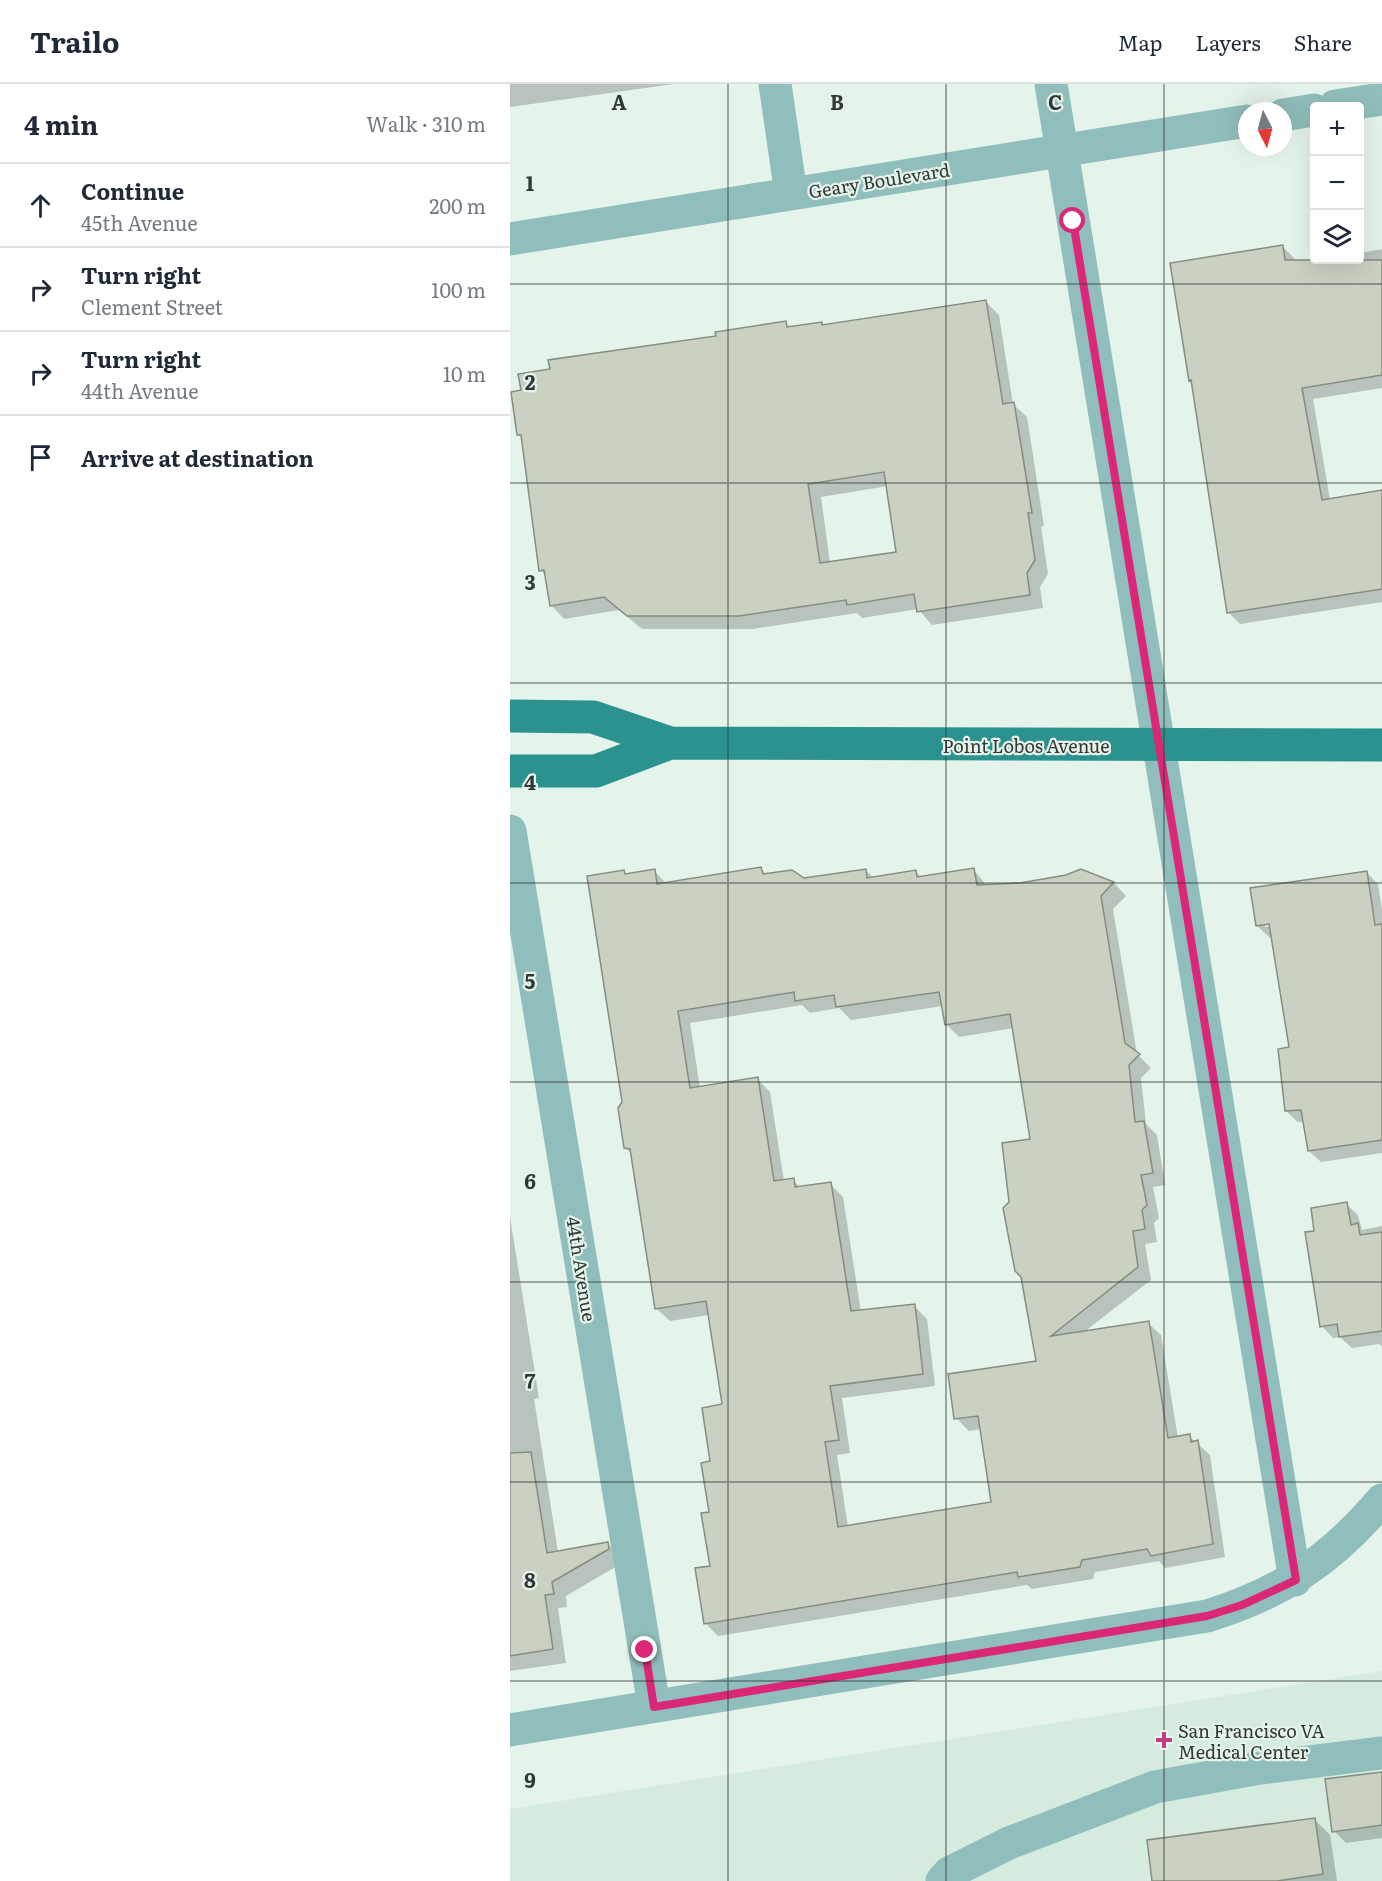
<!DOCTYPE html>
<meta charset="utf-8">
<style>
body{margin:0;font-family:Literata,serif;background:#f6f6f7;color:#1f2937}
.controls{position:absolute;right:18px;top:18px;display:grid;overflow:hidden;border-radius:6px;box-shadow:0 6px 24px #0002}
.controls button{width:54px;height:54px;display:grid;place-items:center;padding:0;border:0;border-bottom:2px solid #e0e1e3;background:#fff;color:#1f2937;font:30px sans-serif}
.compass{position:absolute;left:728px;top:18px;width:54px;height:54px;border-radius:50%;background:#fff;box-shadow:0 6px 24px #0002;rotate:174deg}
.stop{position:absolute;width:18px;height:18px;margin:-14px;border:4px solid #db2777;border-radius:50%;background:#fff}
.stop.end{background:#db2777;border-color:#fff;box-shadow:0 2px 6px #0008}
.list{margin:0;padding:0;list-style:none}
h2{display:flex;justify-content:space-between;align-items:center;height:78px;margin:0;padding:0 24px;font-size:26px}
h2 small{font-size:20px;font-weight:400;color:#747a83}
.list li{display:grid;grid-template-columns:39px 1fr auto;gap:18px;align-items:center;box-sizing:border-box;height:84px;padding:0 24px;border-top:2px solid #e0e1e3}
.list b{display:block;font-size:22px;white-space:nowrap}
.list p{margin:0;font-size:20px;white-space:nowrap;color:#747a83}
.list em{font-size:20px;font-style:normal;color:#747a83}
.icon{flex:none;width:33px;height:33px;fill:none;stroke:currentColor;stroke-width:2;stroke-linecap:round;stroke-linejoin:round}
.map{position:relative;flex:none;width:872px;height:1797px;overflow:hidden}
header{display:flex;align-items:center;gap:36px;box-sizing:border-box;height:84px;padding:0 30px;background:#fff;border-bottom:2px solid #e0e1e3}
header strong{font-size:28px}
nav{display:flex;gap:33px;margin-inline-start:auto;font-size:21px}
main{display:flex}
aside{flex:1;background:#fff}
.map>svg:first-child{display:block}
.built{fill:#d4ebde}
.shadow{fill:#0003;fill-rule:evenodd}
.building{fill:#cad0c2;stroke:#868c7f;stroke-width:1.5;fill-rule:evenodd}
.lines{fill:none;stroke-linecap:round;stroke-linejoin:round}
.minor{stroke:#90bebc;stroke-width:33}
.major{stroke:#2b9290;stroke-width:33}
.route{stroke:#db2777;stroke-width:8}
.grid{fill:none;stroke:#313734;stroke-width:1.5;stroke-opacity:0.55}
.poi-dot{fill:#c23d7f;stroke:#e5f4eb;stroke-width:2}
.labels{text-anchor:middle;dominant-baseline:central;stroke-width:4.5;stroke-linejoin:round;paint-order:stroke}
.street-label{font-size:18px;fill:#313734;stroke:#e5f4eb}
.poi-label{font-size:18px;fill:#313734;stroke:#e5f4eb;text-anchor:start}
.grid-label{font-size:20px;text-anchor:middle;font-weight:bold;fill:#313734;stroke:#e5f4eb;stroke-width:4.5;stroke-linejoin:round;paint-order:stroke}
</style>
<header>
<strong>Trailo</strong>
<nav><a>Map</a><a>Layers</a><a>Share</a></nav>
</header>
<main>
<aside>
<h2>4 min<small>Walk · 310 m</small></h2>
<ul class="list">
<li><svg class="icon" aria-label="ahead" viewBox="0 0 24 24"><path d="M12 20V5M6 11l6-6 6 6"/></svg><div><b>Continue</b><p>45th Avenue</p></div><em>200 m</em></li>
<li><svg class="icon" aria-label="right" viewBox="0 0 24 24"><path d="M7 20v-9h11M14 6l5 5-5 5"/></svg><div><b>Turn right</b><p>Clement Street</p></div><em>100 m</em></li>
<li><svg class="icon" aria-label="right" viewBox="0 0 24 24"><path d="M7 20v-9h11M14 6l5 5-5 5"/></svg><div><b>Turn right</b><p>44th Avenue</p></div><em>10 m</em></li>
<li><svg class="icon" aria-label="arrive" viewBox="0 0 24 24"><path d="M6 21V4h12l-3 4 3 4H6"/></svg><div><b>Arrive at destination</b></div></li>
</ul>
</aside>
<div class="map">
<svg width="872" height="1797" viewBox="0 0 872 1797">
<rect width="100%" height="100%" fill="#e5f4eb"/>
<path class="built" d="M872,1587V1797H0V1725Z"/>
<path class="shadow" d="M0,0H164L0,23Z
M773,163L784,174L785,179L808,176H850V169L872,165V304L803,315L820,416L872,408V518L730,540L718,528L683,300L681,297L662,180Z
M475,217L489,231L503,320L517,333L534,442L531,443L538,490L530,503L533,524L422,541L408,525L352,534L347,529L243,545H132L109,526L54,535L41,521L36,492L31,486L13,355L8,350L207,253L275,239L281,244L311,240L314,242ZM378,402L388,470L320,479L311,413Z
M251,785L257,791L294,796L355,786L364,794L405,787L412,794L463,785L477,802L556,793L571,787L604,799L616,812L603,825L627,970L641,984L631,994L636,1040L647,1051L655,1101L643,1103L649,1134L644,1139L647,1158L635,1160L641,1196L574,1248L638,1239L651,1251L668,1354L679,1352L700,1371L715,1473L655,1484L649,1477L585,1488L583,1495L522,1505L517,1501L208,1552L195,1539L202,1483V1378L214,1322L199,1231L160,1237L147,1225L122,1070L116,1064L114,788L117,791L144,787L157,800ZM292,921L300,929L329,924L341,936L433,922L436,940L449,953L504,944L522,1056L501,1119L528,1278L446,1334L459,1347L471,1345L483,1419L338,1443L327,1371L340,1369L332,1314L425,1302L417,1235L404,1222L351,1228L333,1113L320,1100L291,1104L283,1096L274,1097L260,1008L247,995L190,1004L180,939Z
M856,788L868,800L872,826V1069L811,1078L799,1067L795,1038H788L776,1027L781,964L763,853H759L747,842ZM755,839L767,841L755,843Z
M836,1120L848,1131L852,1146L872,1142V1262L869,1260L842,1264L830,1253L823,1254L812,1242L806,1148Z
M0,1133L29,1314L24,1315L48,1468L98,1460L111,1474L112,1479L56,1512L57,1523L48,1524L56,1579L0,1587Z
M872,1689V1754L836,1759L824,1747Z
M805,1736L820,1751L827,1797H643Z"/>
<path class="building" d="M773,161L775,176H872V291L792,304L812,416L872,406V505L717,529L681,296L679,297L660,179Z
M476,216L493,320L504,318L522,429H518L525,476L517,489L520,511L407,528L404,510L337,521L336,516L229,532H117L94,513L40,522L34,486L29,487L11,351H7L1,308L11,306L8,290L40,285L38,276L206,252L205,248L276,237L277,243L312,238V241ZM374,388L386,468L310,479L298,400Z
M251,783L253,790L282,786L294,794L356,785L357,794L406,786L407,793L464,784L467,801L510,799L556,791L571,785L604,798L591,812L615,959L630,970L619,981L625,1038L634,1037L643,1089L631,1091L637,1121L632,1126L635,1145L623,1147L628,1183L541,1252L639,1237L658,1354L680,1350L681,1358L688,1356L703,1460L641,1472L637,1465L572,1476L570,1483L508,1493L507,1488L194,1540L185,1484L200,1482L191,1429L199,1428L191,1379L200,1377L192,1324L212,1320L196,1217L145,1225L120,1065L114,1064L108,1024L112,1018L77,792L114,786L115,790L145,785L147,800ZM284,908L285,917L324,911L326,923L429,908L435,941L500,930L520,1055L492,1059L499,1118L493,1124L505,1187L511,1193L526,1277L438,1290L444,1335L468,1332L481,1418L328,1443L315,1358L329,1356L320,1302L413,1290L405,1220L341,1227L321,1098L285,1103L284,1094L264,1097L248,993L180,1004L168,927Z
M857,787L865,841L872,840V1056L798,1067L791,1026L775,1027L768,965L779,963L759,840L746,842L740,804Z
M837,1118L841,1141L848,1139L850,1151L872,1148V1247L829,1253L827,1240L810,1243L795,1148L804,1147L801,1124Z
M21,1368L37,1469L98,1458L99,1465L42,1498L44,1510L35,1511L43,1565L0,1572V1369Z
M872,1688V1741L822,1748L815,1695Z
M805,1734L813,1790L767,1797H642L637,1756Z"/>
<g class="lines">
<path class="minor" d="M265,0L281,110
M541,0L785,1496
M825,22L872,15
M773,31L804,26
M0,155L737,37
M0,747L144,1622
M0,1646L697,1532C772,1509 821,1476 872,1416
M432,1797L439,1789L499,1759L645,1703L750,1684L872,1669"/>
<path class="major" d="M0,632L83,633L160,659L872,661
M0,687H86L160,659"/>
</g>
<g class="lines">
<path class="route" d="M135,1566L144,1623L697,1532L732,1521L786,1496L563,137"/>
</g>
<path class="grid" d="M218,0V1797M436,0V1797M654,0V1797M0,200H872M0,399H872M0,599H872M0,799H872M0,998H872M0,1198H872M0,1398H872M0,1597H872"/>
<path class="poi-dot" d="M651 1647h6v6h6v6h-6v6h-6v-6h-6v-6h6z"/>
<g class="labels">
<g class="street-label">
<text transform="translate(369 96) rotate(-9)">Geary Boulevard</text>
<text x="516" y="661">Point Lobos Avenue</text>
<text transform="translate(72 1185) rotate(81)">44th Avenue</text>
</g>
<g class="poi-label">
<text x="668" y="1646">San Francisco VA<tspan x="668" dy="21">Medical Center</tspan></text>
</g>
</g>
<g class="grid-label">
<text x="109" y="26">A</text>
<text x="327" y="26">B</text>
<text x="545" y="26">C</text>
<text x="20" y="107">1</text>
<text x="20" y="306">2</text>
<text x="20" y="506">3</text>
<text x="20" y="706">4</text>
<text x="20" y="905">5</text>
<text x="20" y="1105">6</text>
<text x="20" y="1305">7</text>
<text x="20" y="1504">8</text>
<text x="20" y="1704">9</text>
</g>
</svg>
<div class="controls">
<button>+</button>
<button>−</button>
<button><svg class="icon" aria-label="layers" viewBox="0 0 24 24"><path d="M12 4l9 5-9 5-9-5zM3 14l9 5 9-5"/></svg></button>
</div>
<svg class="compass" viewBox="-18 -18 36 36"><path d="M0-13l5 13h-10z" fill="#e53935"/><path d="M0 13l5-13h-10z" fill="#747a83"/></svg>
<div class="stop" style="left:563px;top:137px"></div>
<div class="stop end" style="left:135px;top:1566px"></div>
</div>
</main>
